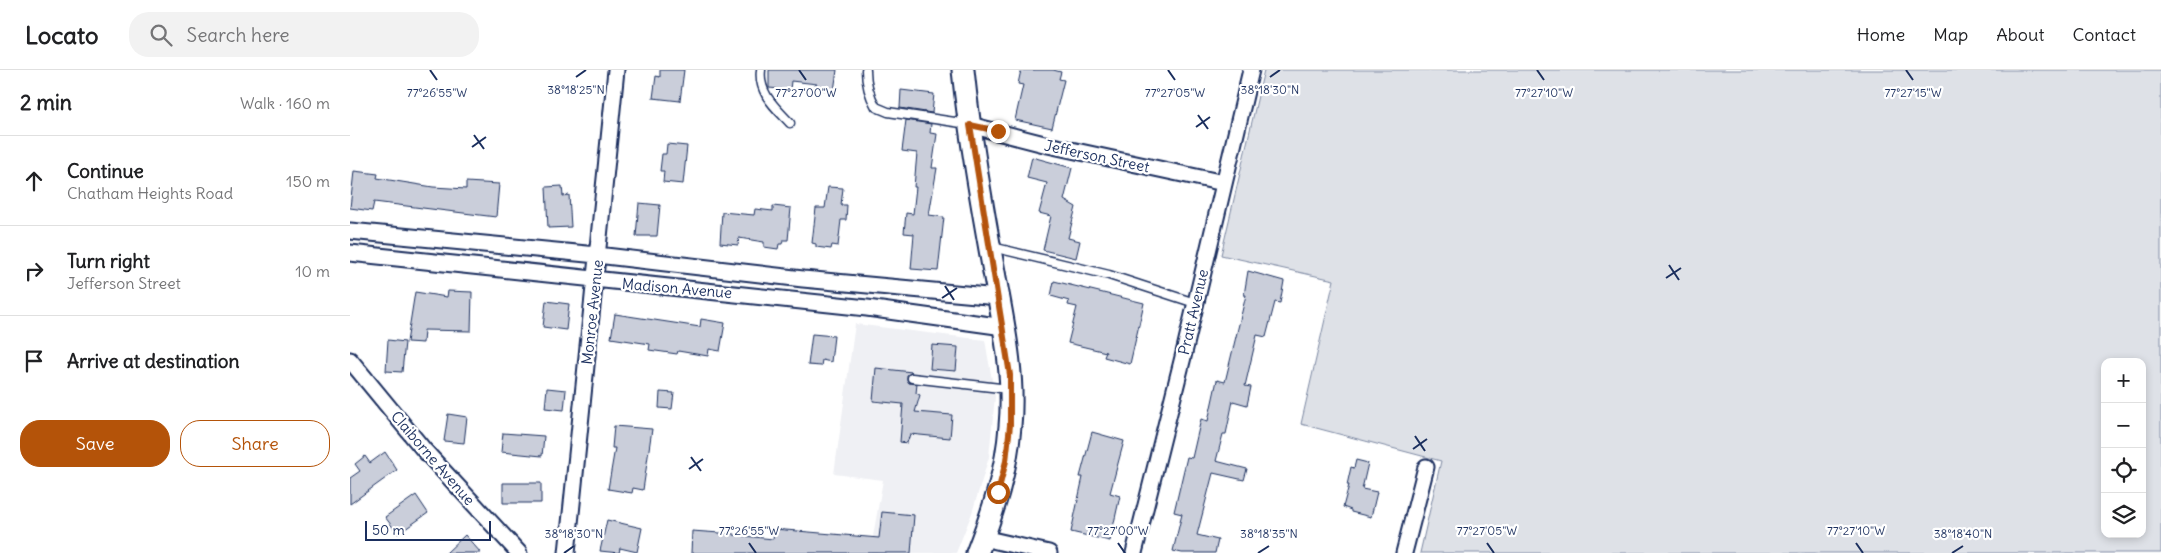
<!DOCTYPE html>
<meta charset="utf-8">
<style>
body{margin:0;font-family:Delius,sans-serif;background:#f2f2f2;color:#202124}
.controls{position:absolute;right:15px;bottom:15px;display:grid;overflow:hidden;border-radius:10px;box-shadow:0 2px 8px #0003}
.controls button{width:45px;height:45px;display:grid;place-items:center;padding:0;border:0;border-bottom:1px solid #e0e0e0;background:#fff;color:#202124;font:25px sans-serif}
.scale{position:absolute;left:15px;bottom:12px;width:126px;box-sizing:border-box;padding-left:5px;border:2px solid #1b2f5e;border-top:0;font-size:14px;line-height:18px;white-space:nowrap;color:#1b2f5e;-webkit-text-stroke:4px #fff;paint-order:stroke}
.stop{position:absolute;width:15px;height:15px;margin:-11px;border:4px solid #b45309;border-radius:50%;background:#fff}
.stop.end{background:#b45309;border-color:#fff;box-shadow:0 1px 5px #0008}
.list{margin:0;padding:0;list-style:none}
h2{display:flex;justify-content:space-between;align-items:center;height:65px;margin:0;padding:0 20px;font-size:21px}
h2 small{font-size:16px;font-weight:400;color:#757577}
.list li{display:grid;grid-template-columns:32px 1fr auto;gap:15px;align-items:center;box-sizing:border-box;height:90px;padding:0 20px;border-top:1px solid #e0e0e0}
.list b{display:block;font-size:19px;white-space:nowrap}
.list p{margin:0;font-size:16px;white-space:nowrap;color:#757577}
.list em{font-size:16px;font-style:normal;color:#757577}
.actions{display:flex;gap:10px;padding:15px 20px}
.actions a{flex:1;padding:11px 0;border:1px solid #b45309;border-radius:20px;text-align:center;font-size:18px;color:#b45309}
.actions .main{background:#b45309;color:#fff}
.icon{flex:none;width:28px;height:28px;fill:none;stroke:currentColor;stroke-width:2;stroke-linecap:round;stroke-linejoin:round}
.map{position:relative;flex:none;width:1811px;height:483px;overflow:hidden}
header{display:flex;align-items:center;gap:30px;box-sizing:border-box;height:70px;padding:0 25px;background:#fff;border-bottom:1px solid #e0e0e0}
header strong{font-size:24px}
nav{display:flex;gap:28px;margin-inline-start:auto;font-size:18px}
.search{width:350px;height:45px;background:#f2f2f2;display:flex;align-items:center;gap:12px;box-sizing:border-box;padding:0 18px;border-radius:20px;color:#757577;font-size:19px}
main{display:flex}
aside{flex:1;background:#fff}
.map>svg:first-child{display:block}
.built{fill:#eff0f4}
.green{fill:#dee1e7;stroke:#7c88a2;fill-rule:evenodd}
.building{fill:#caceda;stroke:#1b2f5e}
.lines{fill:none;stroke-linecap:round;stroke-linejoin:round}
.service-casing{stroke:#1b2f5e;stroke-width:11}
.minor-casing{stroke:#1b2f5e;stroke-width:19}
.secondary-casing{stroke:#1b2f5e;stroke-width:25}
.service{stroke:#fff;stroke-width:8}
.minor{stroke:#fff;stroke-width:15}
.secondary{stroke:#fff;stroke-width:21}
.route{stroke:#b45309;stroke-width:6}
.ticks{fill:none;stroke:#1b2f5e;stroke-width:2}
.labels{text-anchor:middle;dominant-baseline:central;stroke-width:4.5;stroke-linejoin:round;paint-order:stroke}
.street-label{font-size:15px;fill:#1b2f5e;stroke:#fff}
.ticks-label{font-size:12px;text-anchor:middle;fill:#1b2f5e;stroke:#fff;stroke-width:4.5;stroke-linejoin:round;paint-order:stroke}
</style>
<header>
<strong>Locato</strong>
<div class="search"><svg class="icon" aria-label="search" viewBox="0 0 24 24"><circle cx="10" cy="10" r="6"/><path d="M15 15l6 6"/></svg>Search here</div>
<nav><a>Home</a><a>Map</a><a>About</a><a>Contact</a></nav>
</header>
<main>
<aside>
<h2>2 min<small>Walk · 160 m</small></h2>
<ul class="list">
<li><svg class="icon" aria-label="ahead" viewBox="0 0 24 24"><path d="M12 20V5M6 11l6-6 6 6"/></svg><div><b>Continue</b><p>Chatham Heights Road</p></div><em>150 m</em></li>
<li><svg class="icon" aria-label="right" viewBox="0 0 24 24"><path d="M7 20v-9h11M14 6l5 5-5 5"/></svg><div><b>Turn right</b><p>Jefferson Street</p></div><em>10 m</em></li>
<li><svg class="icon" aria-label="arrive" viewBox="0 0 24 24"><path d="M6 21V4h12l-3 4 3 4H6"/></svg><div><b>Arrive at destination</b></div></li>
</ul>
<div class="actions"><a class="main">Save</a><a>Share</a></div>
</aside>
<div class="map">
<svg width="1811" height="483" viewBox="0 0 1811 483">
<rect width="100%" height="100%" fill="#fff"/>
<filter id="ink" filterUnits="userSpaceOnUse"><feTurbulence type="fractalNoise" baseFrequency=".02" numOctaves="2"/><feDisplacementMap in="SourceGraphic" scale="10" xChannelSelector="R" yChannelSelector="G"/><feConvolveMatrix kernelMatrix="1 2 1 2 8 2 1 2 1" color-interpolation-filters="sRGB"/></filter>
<g filter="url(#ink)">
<path class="built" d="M505,254L635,270L645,327L639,387L622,443L606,483H520L533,410L484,404Z"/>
<path class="green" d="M914,0H1811V483H1070L1091,391L951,354L984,210L871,185ZM1755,292H1792V464H1755Z"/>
<path class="building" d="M310,0H334L330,31L303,28L306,6L310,7Z
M419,0H487L484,21L467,19V14L441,11L440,20L419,18Z
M671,0H703L711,2L709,9L714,10L702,58L665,50L673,15L668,14Z
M551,20L584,24L582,43L550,38Z
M556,50L581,54L580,63L587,64L582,98H587L579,145L594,147L588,201L561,199L564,164L554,163L556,143L563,144L566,117H564L567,83L552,81Z
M317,74L337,76L333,114L313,112L314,101H310L312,84H316Z
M682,87L722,98L714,130L726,137L718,168L730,171L726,188L693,180L701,146L689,143L697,113L677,108Z
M4,101L28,104L27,108L83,117L116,119V112L149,114L146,147L24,132L22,141L0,138Z
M212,116L213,126L219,125L221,157L198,158L196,117Z
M478,117L493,118L491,135H497L496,150H491L488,176L482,175L481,179L466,177V174L462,173L466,138H475Z
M289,133L310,135L307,166H286Z
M423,136L441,138L438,170H433L432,174H429L428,179L414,177V172L389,168L388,175L370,173L372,142L404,145L405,139L423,141Z
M898,201L934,211L930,233L925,232L916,267L907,265L895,316L901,317L897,335L883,331L876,364H873L866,391L897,399L894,410L863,403L847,465L868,470L865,483H832L823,481L832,444L824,442L837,387L842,388L851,349L858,351L867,310L875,312L896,225H894Z
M704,211L794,233L780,294L754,287L756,282L718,273L727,237L718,235L719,231L701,226Z
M98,221L122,222L121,261L74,260L73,273L57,272L65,222L97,227Z
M196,231L219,234L216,260L193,257Z
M265,244L350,257L351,249L375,253L370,281L359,279L358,286L328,281L327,284L299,280L300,274L261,268Z
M462,264L484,266L481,292L472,290L471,296L458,295Z
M38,270L55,272L52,302L36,301Z
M582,275L608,277L606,301L580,299Z
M526,298L562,302L557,305V310L559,313L567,314L566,323L570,325L565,342L602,345L600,368L560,364L557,373L550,372L553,334L523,331Z
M197,318L216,320L214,340L195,338Z
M310,322L324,323L322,339L309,338Z
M98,344L117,347L114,373L94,371Z
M264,356L302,359L293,420L283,418L282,423L258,419L265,378H262Z
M742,362L774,371L760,423L770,426L760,471L721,462L733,407H730Z
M153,363L194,366L192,386L151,382Z
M35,382L47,400L0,434V408L10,401L5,394L15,386L20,393Z
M1006,390L1018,393L1012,419L1027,422L1021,447L1001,442V440L993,437L999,415H997L1001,397L1004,398Z
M153,413H191V433H153Z
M66,425L78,443L48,464L35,447Z
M532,442L564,445L561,483H341L342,461L384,464V465L423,469L424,459L529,468Z
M257,450L292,458L287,482L270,478L269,483L250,481Z
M115,465L131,483H96Z"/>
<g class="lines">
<g class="service-casing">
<path id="service" d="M411,0C408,23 425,37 440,53
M516,0C516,14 519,25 526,37L538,42L618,54
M642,177L759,205L845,233
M562,308L659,319"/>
</g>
<g class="minor-casing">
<path id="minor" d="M620,55L698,75L874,113
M0,161L247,185L453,209L648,227
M0,183L517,238L654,257
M0,290L74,380L169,483
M633,468L699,483
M217,483L266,0
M784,483L833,287L901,0
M1054,483L1076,397"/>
</g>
<g class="secondary-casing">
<path id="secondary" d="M613,0C620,68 632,135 644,202C653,252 665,304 660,356C657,400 643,442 627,483"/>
</g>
<use href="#service" class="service"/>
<use href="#minor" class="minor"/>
<use href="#secondary" class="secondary"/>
</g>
</g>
<g class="lines" filter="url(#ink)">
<path class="route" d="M648,61L620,55L660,305V355L656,391L648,422"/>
</g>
<path class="ticks" d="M80,0L87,10M449,0L456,10M818,0L825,10M1187,0L1194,10M1556,0L1563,10M226,7L236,0M920,7L930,0M848,45L858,59M846,57L860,47M124,65L134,79M122,77L136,67M1319,195L1329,210M1316,208L1331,198M595,216L604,230M592,228L607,218M1065,366L1075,381M1063,379L1077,369M341,387L351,401M339,399L353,389M399,473L406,483M768,473L775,483M1137,473L1144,483M1506,473L1513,483M214,483L224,476M908,483L919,476M1602,483L1613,476"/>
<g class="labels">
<g class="street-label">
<text transform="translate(747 86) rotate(12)">Jefferson Street</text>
<text transform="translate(327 218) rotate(5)">Madison Avenue</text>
<text transform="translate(242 242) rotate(-84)">Monroe Avenue</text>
<text transform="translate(843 242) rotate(-77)">Pratt Avenue</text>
<text transform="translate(83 388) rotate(49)">Claiborne Avenue</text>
</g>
</g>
<g class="ticks-label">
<text x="226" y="24">38°18'25"N</text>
<text x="920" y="24">38°18'30"N</text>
<text x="456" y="27">77°27'00"W</text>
<text x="1194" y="27">77°27'10"W</text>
<text x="1563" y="27">77°27'15"W</text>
<text x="87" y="27">77°26'55"W</text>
<text x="825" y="27">77°27'05"W</text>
<text x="399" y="465">77°26'55"W</text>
<text x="768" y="465">77°27'00"W</text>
<text x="1137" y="465">77°27'05"W</text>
<text x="1506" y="465">77°27'10"W</text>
<text x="224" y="468">38°18'30"N</text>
<text x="919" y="468">38°18'35"N</text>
<text x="1613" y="468">38°18'40"N</text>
</g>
</svg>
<div class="controls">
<button>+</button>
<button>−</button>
<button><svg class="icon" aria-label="locate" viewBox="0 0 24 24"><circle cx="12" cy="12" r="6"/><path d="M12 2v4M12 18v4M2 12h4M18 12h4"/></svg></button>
<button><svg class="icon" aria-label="layers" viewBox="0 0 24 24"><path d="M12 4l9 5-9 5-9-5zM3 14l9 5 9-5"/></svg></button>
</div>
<div class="scale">50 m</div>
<div class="stop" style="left:648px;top:422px"></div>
<div class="stop end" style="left:648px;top:61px"></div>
</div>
</main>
